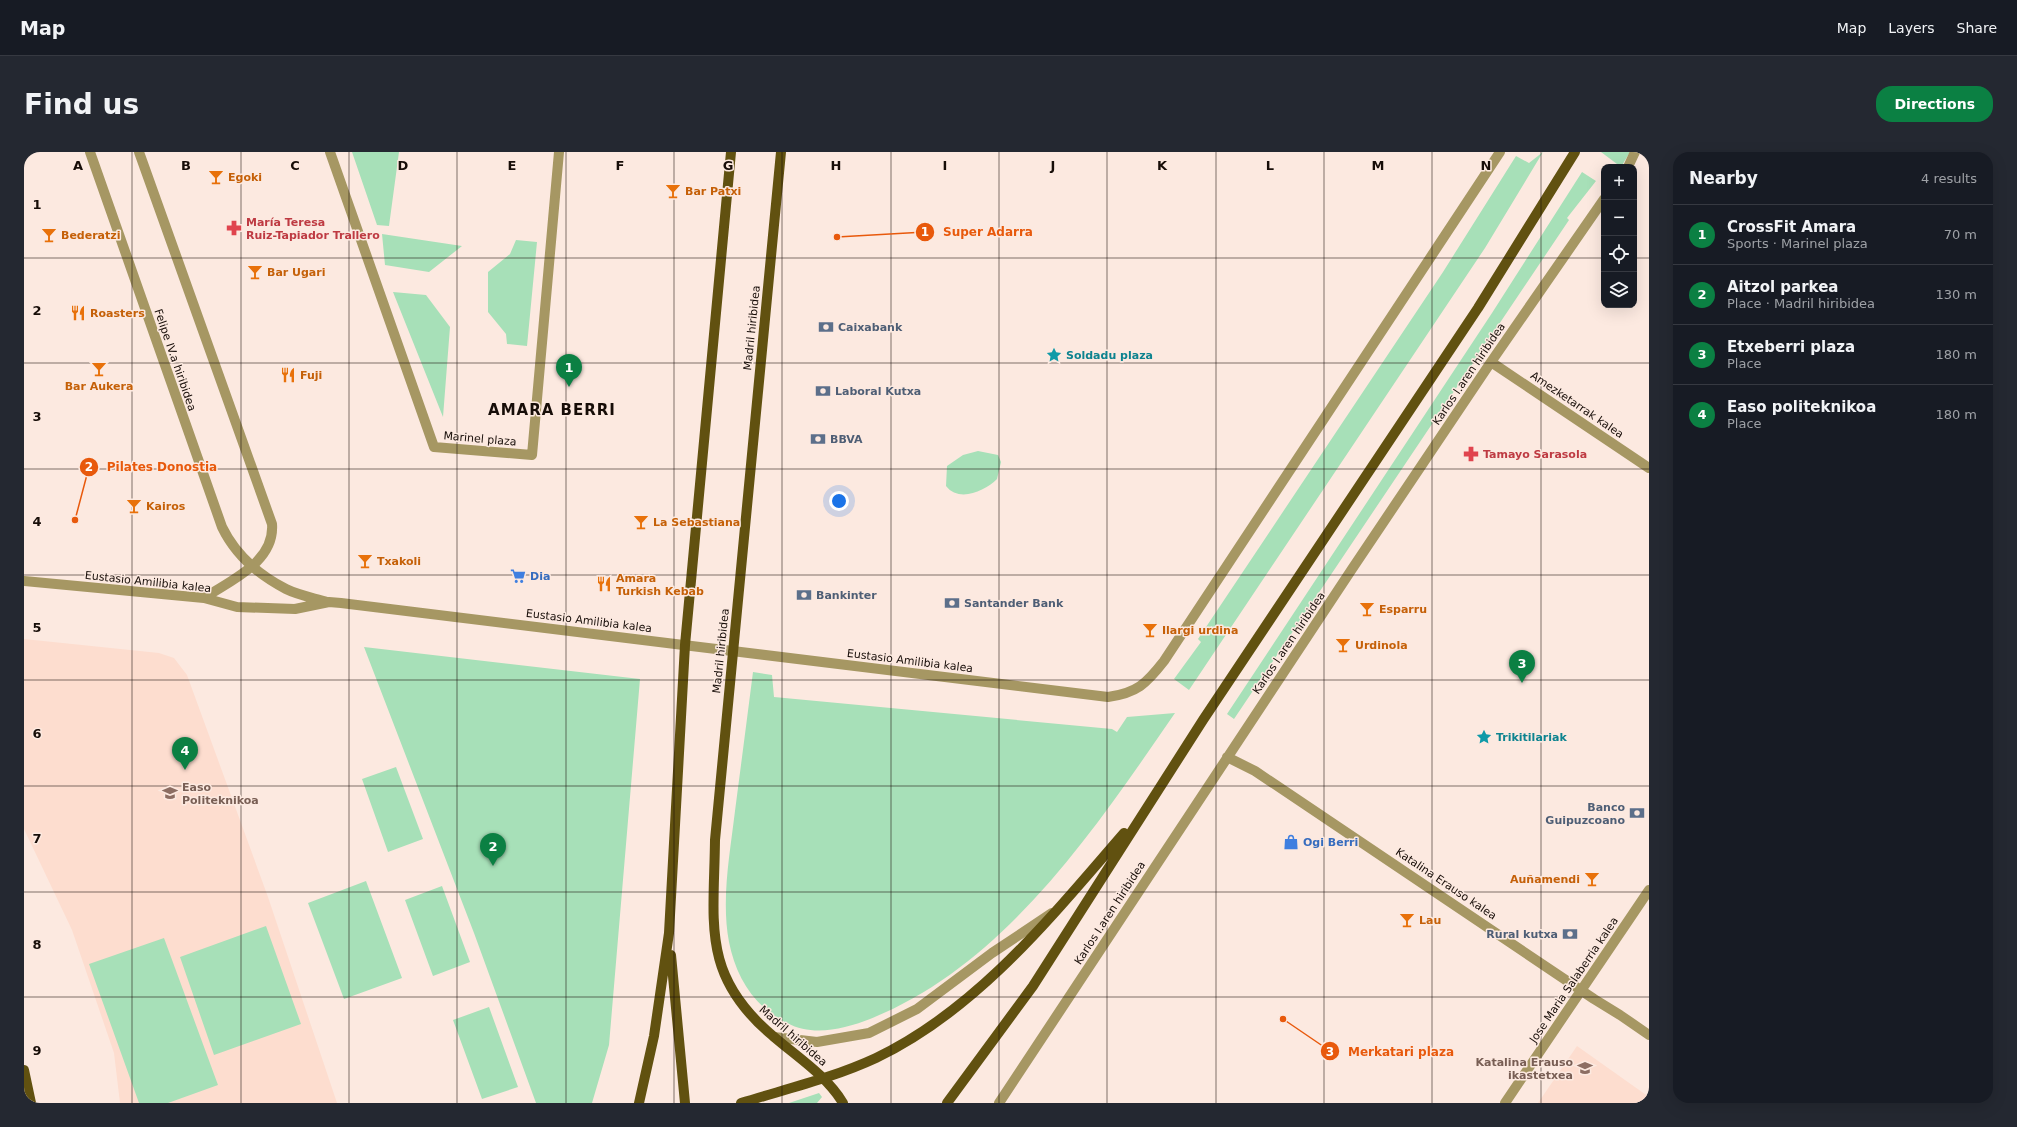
<!DOCTYPE html>
<meta charset="utf-8">
<style>
body{margin:0;font-family:"DejaVu Sans",sans-serif;background:#242831;color:#f1f3f6}
.controls{position:absolute;right:12px;top:12px;display:grid;overflow:hidden;border-radius:8px;box-shadow:0 4px 16px #0002}
.controls button{width:36px;height:36px;display:grid;place-items:center;padding:0;border:0;border-bottom:1px solid #363941;background:#171b24;color:#f1f3f6;font:20px sans-serif}
.you{position:absolute;left:815px;top:349px;width:14px;height:14px;margin:-10px;border:3px solid #fff;border-radius:50%;background:#1a73e8;box-shadow:0 0 0 6px #1a73e833}
.badge{display:grid;place-items:center;width:26px;height:26px;border-radius:50%;background:#0b8043;color:#fff;font-size:13px;font-weight:700}
.pin{position:absolute;translate:-50% -33px;filter:drop-shadow(0 1px 2px #0008)}
.pin::after{content:'';position:absolute;top:21px;width:14px;height:12px;background:inherit;clip-path:polygon(0 0,100% 0,50% 100%)}
.list{margin:0;padding:0;list-style:none}
h2{display:flex;justify-content:space-between;align-items:center;height:52px;margin:0;padding:0 16px;font-size:17px}
h2 small{font-size:13px;font-weight:400;color:#9ea1a6}
.list li{display:grid;grid-template-columns:26px 1fr auto;gap:12px;align-items:center;box-sizing:border-box;height:60px;padding:0 16px;border-top:1px solid #363941}
.list b{display:block;font-size:15px;white-space:nowrap}
.list p{margin:0;font-size:13px;white-space:nowrap;color:#9ea1a6}
.list em{font-size:13px;font-style:normal;color:#9ea1a6}
.icon{flex:none;width:22px;height:22px;fill:none;stroke:currentColor;stroke-width:2;stroke-linecap:round;stroke-linejoin:round}
.map{position:relative;flex:none;width:1625px;height:951px;overflow:hidden;border-radius:16px}
header{display:flex;align-items:center;gap:24px;box-sizing:border-box;height:56px;padding:0 20px;background:#171b24;border-bottom:1px solid #363941}
header strong{font-size:19px}
nav{display:flex;gap:22px;margin-inline-start:auto;font-size:14px}
.intro{display:flex;align-items:center;justify-content:space-between;box-sizing:border-box;height:96px;padding:0 24px}
h1{margin:0;font-size:28px}
.button{padding:10px 18px;border-radius:16px;background:#0b8043;color:#fff;font-size:14px;font-weight:700}
main{display:flex;gap:24px;padding:0 24px}
aside{flex:1;background:#171b24;border-radius:16px;box-shadow:0 4px 16px #0002}
.map>svg:first-child{display:block}
.built{fill:#fdddcf}
.green{fill:#a7e0b8}
.lines{fill:none;stroke-linecap:round;stroke-linejoin:round}
.minor{stroke:#a69763;stroke-width:10}
.major{stroke:#615110;stroke-width:10}
.grid{fill:none;stroke:#170d08;stroke-width:1;stroke-opacity:0.55}
.labels{text-anchor:middle;dominant-baseline:central;stroke-width:3;stroke-linejoin:round;paint-order:stroke}
.food-label{font-size:11px;font-weight:bold;fill:#c56008;stroke:#fce9e0;text-anchor:start}
.health-label{font-size:11px;font-weight:bold;fill:#be3a42;stroke:#fce9e0;text-anchor:start}
.service-label{font-size:11px;font-weight:bold;fill:#4e5e75;stroke:#fce9e0;text-anchor:start}
.street-label{font-size:11px;fill:#170d08;stroke:#fce9e0}
.culture-label{font-size:11px;font-weight:bold;fill:#0d838f;stroke:#fce9e0;text-anchor:start}
.shop-label{font-size:11px;font-weight:bold;fill:#366cbe;stroke:#fce9e0;text-anchor:start}
.education-label{font-size:11px;font-weight:bold;fill:#785e54;stroke:#fce9e0;text-anchor:start}
.district-label{font-size:15px;font-weight:bold;letter-spacing:1px;fill:#170d08;stroke:#fce9e0}
.grid-label{font-size:13px;text-anchor:middle;font-weight:bold;fill:#170d08;stroke:#fce9e0;stroke-width:3;stroke-linejoin:round;paint-order:stroke}
.leader{fill:none;stroke:#e8590c;stroke-width:1.5}
.callout-dot{fill:#e8590c;stroke:#fce9e0;stroke-width:1.5}
.mark-label{font-size:12px;text-anchor:middle;font-weight:bold;fill:#fff}
.callout-label{font-size:12px;text-anchor:middle;font-weight:bold;fill:#e8590c;stroke:#fce9e0;stroke-width:3;stroke-linejoin:round;paint-order:stroke}
</style>
<header>
<strong>Map</strong>
<nav><a>Map</a><a>Layers</a><a>Share</a></nav>
</header>
<div class="intro"><h1>Find us</h1><a class="button">Directions</a></div>
<main>
<div class="map">
<svg width="1625" height="951" viewBox="0 0 1625 951">
<rect width="100%" height="100%" fill="#fce9e0"/>
<path class="built" d="M0,487L135,501L150,506L163,523L244,745L313,951H96L90,901L48,778L0,677Z
M1553,894L1625,945V951H1514Z"/>
<path class="green" d="M328,0H375L365,74L353,73Z
M1519,0L1461,96L1165,538L1150,527L1177,490L1174,487L1419,120L1492,4L1505,11Z
M1577,0H1606L1597,15Z
M1558,20L1572,29L1543,66L1545,68L1210,567L1203,562L1468,161Z
M358,82L438,94L405,120L361,113Z
M492,88L513,90L503,194L483,192L482,182L464,160V120L486,102Z
M369,140L402,143L426,175L419,265Z
M954,299L974,303L977,310L973,327C961,339 935,351 922,334L923,314L939,303Z
M340,495L616,527L585,893L568,951H512L450,781Z
M729,520L748,523L750,545L1088,577L1093,580L1103,565L1151,561C1071,677 981,813 846,867C820,877 789,885 763,871C730,855 712,825 705,790C697,748 706,701 711,659C717,613 723,567 729,520Z
M372,615L399,687L364,700L338,627Z
M342,729L378,826L320,847L284,751Z
M418,734L446,810L409,824L381,748Z
M242,774L277,872L190,903L156,805Z
M140,786L194,933L144,951H115L65,812Z
M465,855L494,935L458,947L429,868Z
M795,941L798,945L793,951H765Z"/>
<g class="lines">
<path class="minor" d="M66,0L198,375C211,402 235,423 262,437C274,443 290,446 303,450
M115,0L248,372C251,410 207,428 180,446
M306,0L410,295L508,303L535,0
M1604,15L1611,0
M1467,210L1625,316
M0,429L180,446L213,455L271,457L305,450L317,451L1084,545C1113,541 1122,532 1140,509L1476,0
M1203,605L1231,619L1570,847L1596,863L1625,883
M750,885L793,890L845,881L893,857L968,801L1028,761
M975,951L1328,417L1467,210L1580,47
M1481,951L1625,738"/>
<path class="major" d="M757,0L691,688C690,772 677,824 749,884C773,905 802,923 819,951
M647,803L661,951
M0,918L7,951
M615,951L630,884L645,781L661,493L707,0
M717,951C762,937 809,926 852,906C954,857 1027,765 1100,681
M923,951L1009,834L1179,568L1454,156L1551,0"/>
</g>
<path class="grid" d="M108,0V951M217,0V951M325,0V951M433,0V951M542,0V951M650,0V951M758,0V951M867,0V951M975,0V951M1083,0V951M1192,0V951M1300,0V951M1408,0V951M1517,0V951M0,106H1580M1610,106H1625M0,211H1625M0,317H1625M0,423H1625M0,528H1625M0,634H1625M0,740H1625M0,845H1625"/>
<defs>
<g id="bar-bare" transform="scale(1.2)"><path d="M-6-5H6L.8 .8V4.5H3.5V6h-7V4.5H-.8V.8Z" fill="#e8710a" stroke="#fce9e0" stroke-width="2.5" paint-order="stroke"/></g>
<g id="pharmacy-bare" transform="scale(1.2)"><path d="M-2-6h4v4h4v4h-4v4h-4v-4h-4v-4h4Z" fill="#e0444e" stroke="#fce9e0" stroke-width="2.5" paint-order="stroke"/></g>
<g id="restaurant-bare" transform="scale(1.2)"><path d="M-5-6h1v4h1v-4h1v4h1v-4h1v5L-1.5 .5V6h-2V.5L-5-1ZM5-6V6H3V1.5H1.5Q1.5-4 5-6Z" fill="#e8710a" stroke="#fce9e0" stroke-width="2.5" paint-order="stroke"/></g>
<g id="bank-bare" transform="scale(1.2)"><path d="M-6-4H6V4H-6ZM0-2.3a2.3 2.3 0 1 0 0 4.6a2.3 2.3 0 1 0 0-4.6Z" fill="#5c6f8a" stroke="#fce9e0" stroke-width="2.5" paint-order="stroke"/></g>
<g id="sight-bare" transform="scale(1.2)"><path d="M0-6L1.8-2.2L6-1.7L2.9 1.2L3.7 5.4L0 3.3L-3.7 5.4L-2.9 1.2L-6-1.7L-1.8-2.2Z" fill="#0f9aa8" stroke="#fce9e0" stroke-width="2.5" paint-order="stroke"/></g>
<g id="supermarket-bare" transform="scale(1.2)"><path d="M-6-5.5h2.5l.6 2H6L4.5 2H-2.5L-4.4-4H-6ZM-1.5 3.2a1.3 1.3 0 1 0 .1 0ZM3 3.2a1.3 1.3 0 1 0 .1 0Z" fill="#3f7fe0" stroke="#fce9e0" stroke-width="2.5" paint-order="stroke"/></g>
<g id="school-bare" transform="scale(1.2)"><path d="M0-5L7-2L0 1L-7-2ZM-4 1L0 2.5L4 1V4Q0 6-4 4Z" fill="#8d6e63" stroke="#fce9e0" stroke-width="2.5" paint-order="stroke"/></g>
<g id="shop-bare" transform="scale(1.2)"><path d="M-5-2.5h2.3a2.7 3.5 0 0 1 5.4 0H5L5.5 6h-11ZM-1.5-2.5h3a1.5 2.3 0 0 0-3 0Z" fill="#3f7fe0" stroke="#fce9e0" stroke-width="2.5" paint-order="stroke"/></g>
</defs>
<g fill-rule="evenodd">
<use href="#bar-bare" x="192" y="25"/>
<use href="#bar-bare" x="649" y="39"/>
<use href="#pharmacy-bare" x="210" y="76"/>
<use href="#bar-bare" x="25" y="83"/>
<use href="#bar-bare" x="231" y="120"/>
<use href="#restaurant-bare" x="54" y="161"/>
<use href="#bank-bare" x="802" y="175"/>
<use href="#sight-bare" x="1030" y="203"/>
<use href="#bar-bare" x="75" y="217"/>
<use href="#restaurant-bare" x="264" y="223"/>
<use href="#bank-bare" x="799" y="239"/>
<use href="#bank-bare" x="794" y="287"/>
<use href="#pharmacy-bare" x="1447" y="302"/>
<use href="#bar-bare" x="110" y="354"/>
<use href="#bar-bare" x="617" y="370"/>
<use href="#bar-bare" x="341" y="409"/>
<use href="#supermarket-bare" x="494" y="424"/>
<use href="#restaurant-bare" x="580" y="432"/>
<use href="#bank-bare" x="780" y="443"/>
<use href="#bank-bare" x="928" y="451"/>
<use href="#bar-bare" x="1343" y="457"/>
<use href="#bar-bare" x="1126" y="478"/>
<use href="#bar-bare" x="1319" y="493"/>
<use href="#sight-bare" x="1460" y="585"/>
<use href="#school-bare" x="146" y="641"/>
<use href="#bank-bare" x="1613" y="661"/>
<use href="#shop-bare" x="1267" y="690"/>
<use href="#bar-bare" x="1568" y="727"/>
<use href="#bar-bare" x="1383" y="768"/>
<use href="#bank-bare" x="1546" y="782"/>
<use href="#school-bare" x="1561" y="916"/>
</g>
<g class="labels">
<g class="food-label">
<text x="204" y="25">Egoki</text>
<text x="661" y="39">Bar Patxi</text>
<text x="37" y="83">Bederatzi</text>
<text x="243" y="120">Bar Ugari</text>
<text x="66" y="161">Roasters</text>
<text x="276" y="223">Fuji</text>
<text x="75" y="234" text-anchor="middle">Bar Aukera</text>
<text x="122" y="354">Kairos</text>
<text x="629" y="370">La Sebastiana</text>
<text x="353" y="409">Txakoli</text>
<text x="592" y="426">Amara<tspan x="592" dy="13">Turkish Kebab</tspan></text>
<text x="1355" y="457">Esparru</text>
<text x="1138" y="478">Ilargi urdina</text>
<text x="1331" y="493">Urdinola</text>
<text x="1556" y="727" text-anchor="end">Auñamendi</text>
<text x="1395" y="768">Lau</text>
</g>
<g class="health-label">
<text x="222" y="70">María Teresa<tspan x="222" dy="13">Ruiz-Tapiador Trallero</tspan></text>
<text x="1459" y="302">Tamayo Sarasola</text>
</g>
<g class="service-label">
<text x="814" y="175">Caixabank</text>
<text x="811" y="239">Laboral Kutxa</text>
<text x="806" y="287">BBVA</text>
<text x="792" y="443">Bankinter</text>
<text x="940" y="451">Santander Bank</text>
<text x="1601" y="655" text-anchor="end">Banco<tspan x="1601" dy="13">Guipuzcoano</tspan></text>
<text x="1534" y="782" text-anchor="end">Rural kutxa</text>
</g>
<g class="street-label">
<text transform="translate(728 176) rotate(-84)">Madril hiribidea</text>
<text transform="translate(151 208) rotate(71)">Felipe IV.a hiribidea</text>
<text transform="translate(1445 222) rotate(-56)">Karlos I.aren hiribidea</text>
<text transform="translate(1553 253) rotate(34)">Amezketarrak kalea</text>
<text transform="translate(456 287) rotate(5)">Marinel plaza</text>
<text transform="translate(124 430) rotate(6)">Eustasio Amilibia kalea</text>
<text transform="translate(565 469) rotate(7)">Eustasio Amilibia kalea</text>
<text transform="translate(1265 491) rotate(-56)">Karlos I.aren hiribidea</text>
<text transform="translate(697 499) rotate(-84)">Madril hiribidea</text>
<text transform="translate(886 509) rotate(7)">Eustasio Amilibia kalea</text>
<text transform="translate(1422 732) rotate(34)">Katalina Erauso kalea</text>
<text transform="translate(1086 761) rotate(-57)">Karlos I.aren hiribidea</text>
<text transform="translate(1550 828) rotate(-56)">Jose Maria Salaberria kalea</text>
<text transform="translate(769 884) rotate(41)">Madril hiribidea</text>
</g>
<g class="culture-label">
<text x="1042" y="203">Soldadu plaza</text>
<text x="1472" y="585">Trikitilariak</text>
</g>
<g class="shop-label">
<text x="506" y="424">Dia</text>
<text x="1279" y="690">Ogi Berri</text>
</g>
<g class="education-label">
<text x="158" y="635">Easo<tspan x="158" dy="13">Politeknikoa</tspan></text>
<text x="1549" y="910" text-anchor="end">Katalina Erauso<tspan x="1549" dy="13">ikastetxea</tspan></text>
</g>
<g class="district-label">
<text x="528" y="258">AMARA BERRI</text>
</g>
</g>
<g class="grid-label">
<text x="54" y="18">A</text>
<text x="162" y="18">B</text>
<text x="271" y="18">C</text>
<text x="379" y="18">D</text>
<text x="488" y="18">E</text>
<text x="596" y="18">F</text>
<text x="704" y="18">G</text>
<text x="812" y="18">H</text>
<text x="921" y="18">I</text>
<text x="1029" y="18">J</text>
<text x="1138" y="18">K</text>
<text x="1246" y="18">L</text>
<text x="1354" y="18">M</text>
<text x="1462" y="18">N</text>
<text x="13" y="57">1</text>
<text x="13" y="163">2</text>
<text x="13" y="269">3</text>
<text x="13" y="374">4</text>
<text x="13" y="480">5</text>
<text x="13" y="586">6</text>
<text x="13" y="691">7</text>
<text x="13" y="797">8</text>
<text x="13" y="903">9</text>
</g>
<path class="leader" d="M813 85L901 80M51 368L65 315M1259 867L1306 899"/>
<g class="callout-dot">
<circle cx="813" cy="85" r="4"/>
<circle cx="51" cy="368" r="4"/>
<circle cx="1259" cy="867" r="4"/>
<circle cx="901" cy="80" r="10"/>
<circle cx="65" cy="315" r="10"/>
<circle cx="1306" cy="899" r="10"/>
</g>
<g class="mark-label">
<text x="901" y="84">1</text>
<text x="65" y="319">2</text>
<text x="1306" y="904">3</text>
</g>
<g class="callout-label">
<text x="964" y="84">Super Adarra</text>
<text x="138" y="319">Pilates Donostia</text>
<text x="1377" y="904">Merkatari plaza</text>
</g>
</svg>
<div class="controls">
<button>+</button>
<button>−</button>
<button><svg class="icon" aria-label="locate" viewBox="0 0 24 24"><circle cx="12" cy="12" r="6"/><path d="M12 2v4M12 18v4M2 12h4M18 12h4"/></svg></button>
<button><svg class="icon" aria-label="layers" viewBox="0 0 24 24"><path d="M12 4l9 5-9 5-9-5zM3 14l9 5 9-5"/></svg></button>
</div>
<div class="you"></div>
<div class="pin badge" style="left:545px;top:235px">1</div>
<div class="pin badge" style="left:469px;top:714px">2</div>
<div class="pin badge" style="left:1498px;top:531px">3</div>
<div class="pin badge" style="left:161px;top:618px">4</div>
</div>
<aside>
<h2>Nearby<small>4 results</small></h2>
<ul class="list">
<li><span class="badge">1</span><div><b>CrossFit Amara</b><p>Sports · Marinel plaza</p></div><em>70 m</em></li>
<li><span class="badge">2</span><div><b>Aitzol parkea</b><p>Place · Madril hiribidea</p></div><em>130 m</em></li>
<li><span class="badge">3</span><div><b>Etxeberri plaza</b><p>Place</p></div><em>180 m</em></li>
<li><span class="badge">4</span><div><b>Easo politeknikoa</b><p>Place</p></div><em>180 m</em></li>
</ul>
</aside>
</main>
